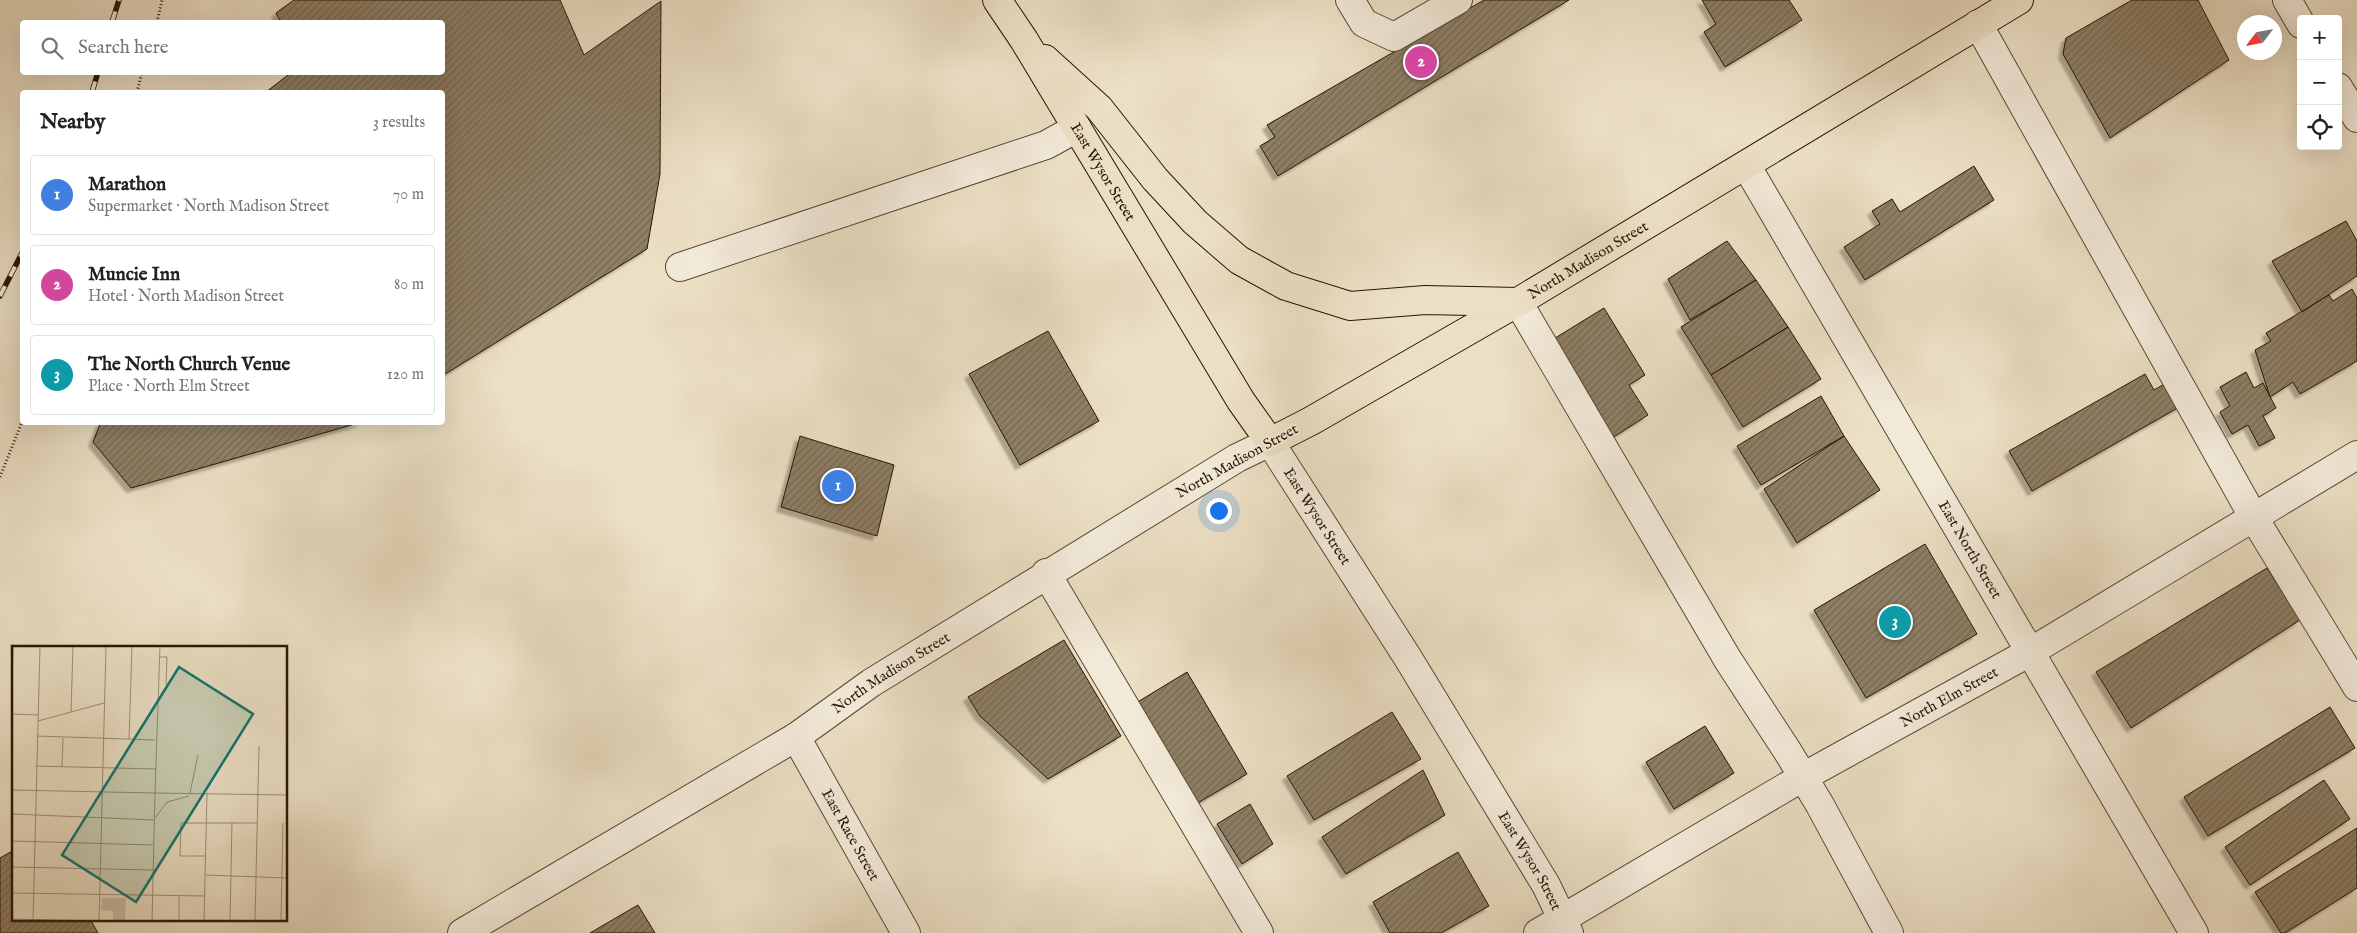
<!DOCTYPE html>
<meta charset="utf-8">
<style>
body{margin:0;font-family:"IM FELL English",serif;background:#f6f6f6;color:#222}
.controls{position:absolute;right:15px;top:15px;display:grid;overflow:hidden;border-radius:5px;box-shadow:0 5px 20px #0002}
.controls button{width:45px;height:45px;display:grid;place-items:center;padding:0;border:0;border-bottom:1px solid #e0e0e0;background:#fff;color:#222;font:25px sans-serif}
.compass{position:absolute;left:2237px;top:15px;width:45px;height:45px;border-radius:50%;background:#fff;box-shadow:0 5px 20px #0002;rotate:238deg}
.you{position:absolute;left:1218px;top:510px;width:18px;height:18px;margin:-12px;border:4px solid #fff;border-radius:50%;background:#1a73e8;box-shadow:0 0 0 8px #1a73e833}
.badge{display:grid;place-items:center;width:32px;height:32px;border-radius:50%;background:#db2777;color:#fff;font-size:16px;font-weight:700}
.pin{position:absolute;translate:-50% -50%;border:2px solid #fff;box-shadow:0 1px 5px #0006}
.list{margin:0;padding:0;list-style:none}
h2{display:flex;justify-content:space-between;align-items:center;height:65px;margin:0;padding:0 20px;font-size:21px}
h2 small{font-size:16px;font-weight:400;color:#767676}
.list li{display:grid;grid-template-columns:32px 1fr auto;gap:15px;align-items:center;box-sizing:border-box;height:80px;margin:0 10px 10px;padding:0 10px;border:1px solid #e0e0e0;border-radius:5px}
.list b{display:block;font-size:19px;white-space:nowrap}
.list p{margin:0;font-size:16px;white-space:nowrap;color:#767676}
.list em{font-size:16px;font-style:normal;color:#767676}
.icon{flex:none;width:28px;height:28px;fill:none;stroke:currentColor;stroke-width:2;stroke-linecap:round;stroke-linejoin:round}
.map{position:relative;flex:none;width:2357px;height:933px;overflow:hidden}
.search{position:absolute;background:#fff;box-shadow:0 5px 20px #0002;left:20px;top:20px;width:425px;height:55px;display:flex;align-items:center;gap:12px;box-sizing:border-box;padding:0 18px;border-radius:5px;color:#767676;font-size:19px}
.panel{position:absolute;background:#fff;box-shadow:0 5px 20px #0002;left:20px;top:90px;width:425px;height:335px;border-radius:5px}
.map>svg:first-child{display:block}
.building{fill:url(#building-hatch);stroke:#291601;filter:url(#shadow)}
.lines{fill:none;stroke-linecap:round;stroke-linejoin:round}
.minor-casing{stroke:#5a4832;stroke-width:30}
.major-casing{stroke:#291601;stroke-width:30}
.path{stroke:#291601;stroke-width:3;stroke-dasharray:1 2.5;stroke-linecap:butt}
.minor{stroke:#f2ead9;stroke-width:28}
.major{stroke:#ebdfc4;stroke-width:28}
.rail-casing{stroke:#291601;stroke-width:5.5}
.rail{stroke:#f2ead9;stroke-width:4;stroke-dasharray:11;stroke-linecap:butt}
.labels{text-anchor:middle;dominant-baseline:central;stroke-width:4;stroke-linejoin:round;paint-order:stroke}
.street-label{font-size:15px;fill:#291601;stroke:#f2ead9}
.inset-road{fill:none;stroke:#9d8f76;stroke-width:1}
.view{fill:#0f766e;fill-opacity:0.15;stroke:#0f766e;stroke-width:2.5}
.inset-edge{fill:none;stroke:#291601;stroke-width:2.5}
</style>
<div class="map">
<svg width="2357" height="933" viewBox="0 0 2357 933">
<defs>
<pattern id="building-hatch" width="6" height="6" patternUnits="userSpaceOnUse" patternTransform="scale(1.25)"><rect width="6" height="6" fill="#8e7f66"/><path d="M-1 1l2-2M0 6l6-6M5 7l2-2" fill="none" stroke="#746752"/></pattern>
<filter id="shadow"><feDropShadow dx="-4.5" dy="4.5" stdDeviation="1" flood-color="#0004"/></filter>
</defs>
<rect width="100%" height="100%" fill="#ebdfc4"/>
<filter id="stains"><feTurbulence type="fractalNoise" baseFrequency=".004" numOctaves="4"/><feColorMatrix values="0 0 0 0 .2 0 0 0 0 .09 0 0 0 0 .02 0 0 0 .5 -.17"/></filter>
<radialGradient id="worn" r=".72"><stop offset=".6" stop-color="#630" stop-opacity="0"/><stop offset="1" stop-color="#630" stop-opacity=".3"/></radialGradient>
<path class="building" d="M294,0H560L584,55L661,1L660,174L647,249L442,376V92H266L292,72H442V22H281L276,13Z
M1484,0H1569L1278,176L1260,146L1275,137L1267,125Z
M1702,0H1789L1802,20L1725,67L1704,32L1716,24Z
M2132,0H2198L2229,60L2110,138L2063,54L2066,38Z
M1974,166L1994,200L1865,280L1844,247L1880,224L1872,211L1892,199L1900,212Z
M2346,221L2357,241V276L2302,312L2272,261Z
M1727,241L1756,280L1690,320L1668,279Z
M1756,280L1788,327L1711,375L1681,327Z
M2352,289L2357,298V361L2300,394L2293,382L2270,397L2255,350L2271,341L2266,333L2329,295L2333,301Z
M1604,308L1645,375L1629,385L1648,415L1612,438L1552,340Z
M1788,327L1821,379L1743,427L1711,375Z
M1048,331L1099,421L1020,465L969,374Z
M2246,372L2254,388L2263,383L2276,408L2263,416L2275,438L2259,446L2248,425L2232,434L2220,412L2230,406L2220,387Z
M2145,374L2154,390L2168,382L2181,406L2032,491L2009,451Z
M1821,396L1844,436L1761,485L1737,446Z
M101,422H362L131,488L93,442Z
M800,436L894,465L877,536L781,507Z
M1844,436L1880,490L1797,543L1764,489Z
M1925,544L1977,634L1866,698L1814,610Z
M2267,568L2300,620L2131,728L2096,672Z
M1064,640L1121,736L1048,779L980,716L968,697Z
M1187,672L1247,774L1196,804L1136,703Z
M2330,707L2355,748L2208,836L2184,797Z
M1392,712L1421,759L1314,820L1287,776Z
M1705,726L1734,773L1674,809L1646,762Z
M1423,770L1445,815L1346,874L1322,837Z
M2324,780L2350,819L2250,885L2225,847Z
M1250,804L1273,844L1242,864L1217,824Z
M2357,828V888L2285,933H2281L2255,892Z
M14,850V919H90L98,933H0V858Z
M1458,852L1489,906L1441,933H1390L1373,902Z
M638,905L655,933H590Z"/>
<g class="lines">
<g class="minor-casing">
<g id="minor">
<path d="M1350,0L1364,23L1394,37L1458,0"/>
<path d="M2287,0L2301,24"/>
<path d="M1978,24L2254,518L2357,687"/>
<path d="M2338,87L2357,118"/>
<path id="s1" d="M1746,165L2194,933"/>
<path d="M680,267L1046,145L1077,128"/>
<path d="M1518,302L1728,660L1788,752L1820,805L1889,933"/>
<path d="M1046,573L1259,933"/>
<path id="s2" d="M796,737L906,933"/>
<path id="s3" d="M462,933L796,737L871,683L1237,458L1270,442L1408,658L1546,885L1569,933"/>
<path id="s4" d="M1538,933L1803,777L2030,652L2357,455"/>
</g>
</g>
<g class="major-casing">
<g id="major">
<path id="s5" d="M997,0L1024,40L1241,401L1270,442L1311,421L1518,302L2019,0"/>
<path d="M1045,59L1099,108L1155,179L1195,222L1239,260L1286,286L1350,306L1425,300L1518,302"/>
</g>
</g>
<path class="path" d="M157,22L162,0
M137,92L142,72
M0,477L22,422"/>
<use href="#minor" class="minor"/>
<use href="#major" class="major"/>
<g class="rail-casing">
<path id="rail" d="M112,22L119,0
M92,92L98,72
M0,296L22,253"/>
</g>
<use href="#rail" class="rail"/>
</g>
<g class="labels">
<g class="street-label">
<text stroke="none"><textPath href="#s5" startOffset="202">East Wysor Street</textPath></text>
<text stroke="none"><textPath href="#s5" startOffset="886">North Madison Street</textPath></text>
<text transform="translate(1237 461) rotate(-29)">North Madison Street</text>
<text stroke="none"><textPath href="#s3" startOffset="1034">East Wysor Street</textPath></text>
<text stroke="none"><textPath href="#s1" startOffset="445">East North Street</textPath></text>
<text stroke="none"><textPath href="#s3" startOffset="502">North Madison Street</textPath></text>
<text stroke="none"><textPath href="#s4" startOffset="474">North Elm Street</textPath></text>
<text stroke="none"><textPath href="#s2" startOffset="112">East Race Street</textPath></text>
<text stroke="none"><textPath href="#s3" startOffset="1439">East Wysor Street</textPath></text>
</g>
</g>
<g transform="translate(12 646)">
<rect width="275" height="275" fill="#ebdfc4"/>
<path d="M90,252H114L113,275L101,274V265L89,264Z" fill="#cabda3"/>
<path class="inset-road" d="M148,11H155L154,39M0,45L1,0M59,66L61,0M0,68L26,69M26,75L92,57M25,90L143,94M117,93L120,0M23,120L144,123M50,120L51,92M0,144L143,147L148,0M178,147L186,109M0,168L142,174M143,172L155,156L177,150M0,195L141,199M193,210H168L169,177H246M0,221L141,224M193,229L275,232M0,247L193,250M0,273L81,275M21,275L28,0M87,275L94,0M140,275L143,147L275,149M167,275V250M192,275L195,147M218,275L220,176M243,275L247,100M269,275L271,177"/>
<path class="view" d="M167,21L241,68L124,256L50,209Z"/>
<rect width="275" height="275" class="inset-edge"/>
</g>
<rect width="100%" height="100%" filter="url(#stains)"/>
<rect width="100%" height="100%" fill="url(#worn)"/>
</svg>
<div class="controls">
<button>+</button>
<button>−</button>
<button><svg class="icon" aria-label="locate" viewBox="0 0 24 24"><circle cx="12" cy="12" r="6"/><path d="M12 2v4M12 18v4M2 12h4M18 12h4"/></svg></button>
</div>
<svg class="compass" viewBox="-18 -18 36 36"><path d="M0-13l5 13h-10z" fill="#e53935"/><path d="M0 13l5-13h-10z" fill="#767676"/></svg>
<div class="you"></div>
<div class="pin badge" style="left:838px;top:486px;background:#3f7fe0">1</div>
<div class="pin badge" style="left:1421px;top:62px;background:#d1479c">2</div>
<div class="pin badge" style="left:1895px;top:622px;background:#0f9aa8">3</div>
<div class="search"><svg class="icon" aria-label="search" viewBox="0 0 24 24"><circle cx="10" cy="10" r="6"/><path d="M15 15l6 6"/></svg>Search here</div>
<section class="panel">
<h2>Nearby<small>3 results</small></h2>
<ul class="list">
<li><span class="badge" style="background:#3f7fe0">1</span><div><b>Marathon</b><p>Supermarket · North Madison Street</p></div><em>70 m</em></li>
<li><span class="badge" style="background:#d1479c">2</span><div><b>Muncie Inn</b><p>Hotel · North Madison Street</p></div><em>80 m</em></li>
<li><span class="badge" style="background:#0f9aa8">3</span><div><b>The North Church Venue</b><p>Place · North Elm Street</p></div><em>120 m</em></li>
</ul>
</section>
</div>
